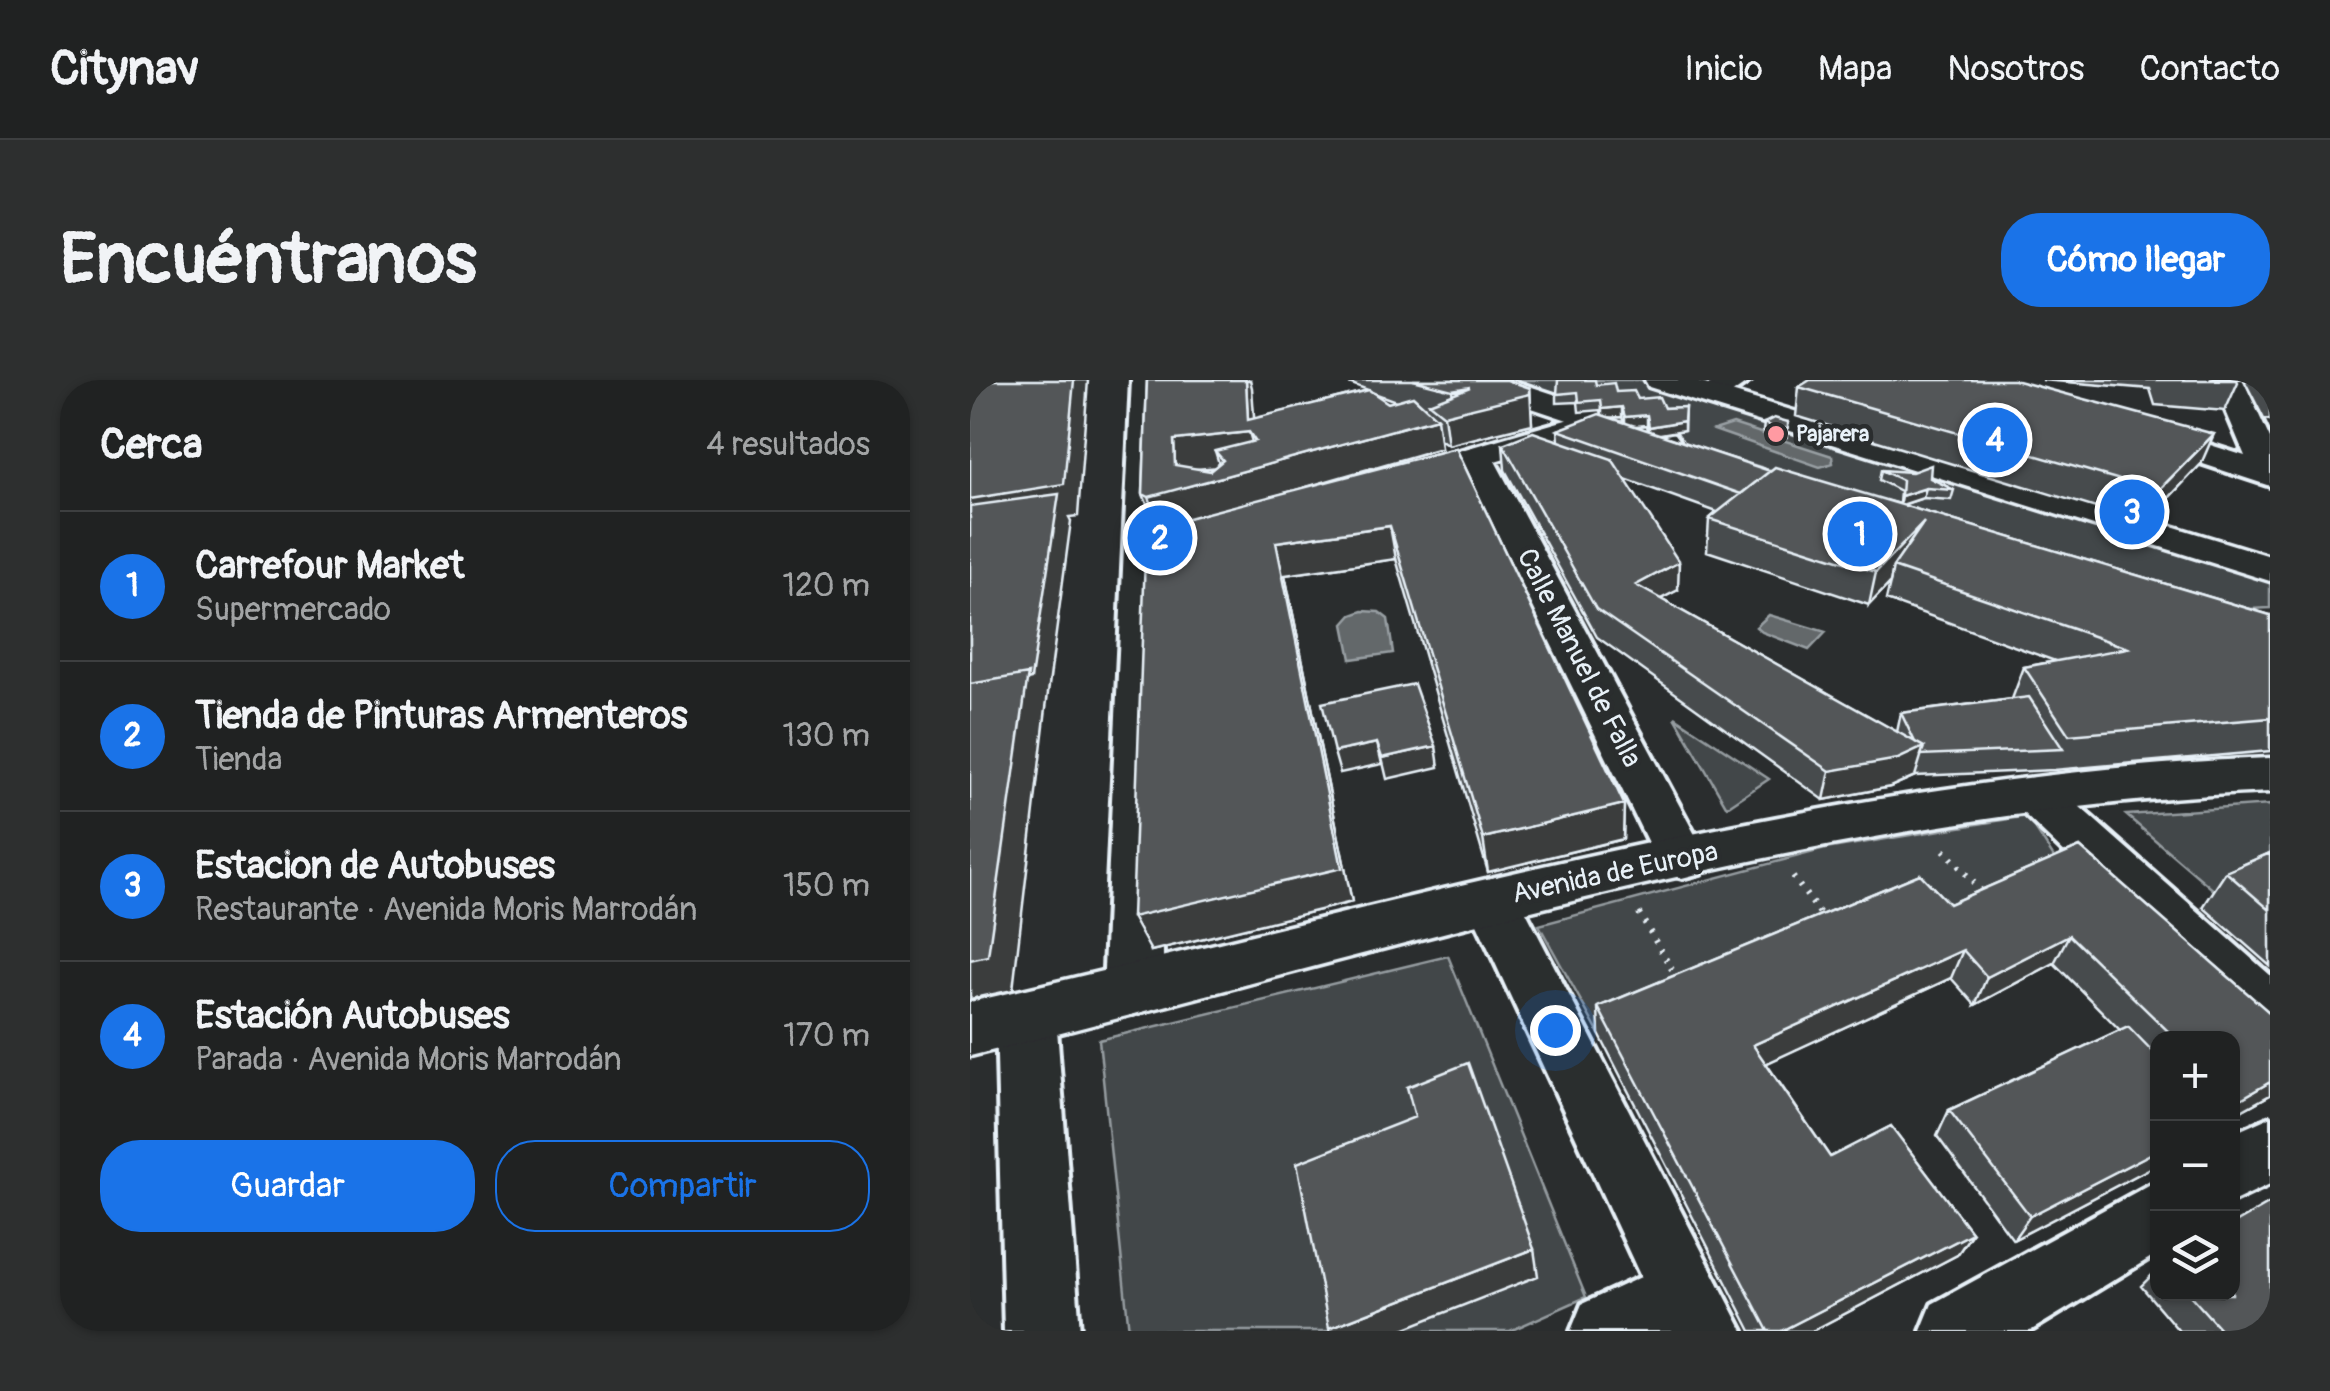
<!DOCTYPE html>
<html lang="es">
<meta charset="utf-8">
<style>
body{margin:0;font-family:Pangolin,sans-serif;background:#2d2f2f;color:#f1f3f6}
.controls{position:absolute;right:30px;bottom:30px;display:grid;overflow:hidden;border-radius:20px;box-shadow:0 2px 8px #0004}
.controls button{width:90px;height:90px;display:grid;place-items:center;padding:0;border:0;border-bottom:2px solid #3d3f40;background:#202222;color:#f1f3f6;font:50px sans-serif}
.you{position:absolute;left:585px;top:650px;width:35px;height:35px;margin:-25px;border:8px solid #fff;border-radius:50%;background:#1a73e8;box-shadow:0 0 0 15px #1a73e833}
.badge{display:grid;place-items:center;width:65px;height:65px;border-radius:50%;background:#1a73e8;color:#fff;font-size:32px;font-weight:700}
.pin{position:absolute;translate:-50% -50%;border:5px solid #fff;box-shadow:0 2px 10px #0006}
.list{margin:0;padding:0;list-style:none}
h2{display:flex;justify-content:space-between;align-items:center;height:130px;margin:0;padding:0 40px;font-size:42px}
h2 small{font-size:32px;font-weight:400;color:#a2a4a5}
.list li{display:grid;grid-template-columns:65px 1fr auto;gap:30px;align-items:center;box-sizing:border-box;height:150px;padding:0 40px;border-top:2px solid #3d3f40}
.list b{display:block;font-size:38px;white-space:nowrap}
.list p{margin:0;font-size:32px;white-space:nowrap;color:#a2a4a5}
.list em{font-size:32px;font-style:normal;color:#a2a4a5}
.actions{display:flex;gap:20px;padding:30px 40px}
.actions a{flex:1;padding:22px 0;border:2px solid #1a73e8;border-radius:40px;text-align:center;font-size:35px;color:#1a73e8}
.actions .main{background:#1a73e8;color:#fff}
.icon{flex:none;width:55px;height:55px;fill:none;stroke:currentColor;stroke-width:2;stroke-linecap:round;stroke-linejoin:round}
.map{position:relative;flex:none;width:1300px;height:951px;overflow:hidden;border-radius:40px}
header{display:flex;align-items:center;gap:60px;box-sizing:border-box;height:140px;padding:0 50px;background:#202222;border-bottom:2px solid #3d3f40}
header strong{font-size:48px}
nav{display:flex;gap:55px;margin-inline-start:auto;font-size:35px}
.intro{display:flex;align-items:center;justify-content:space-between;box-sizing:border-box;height:240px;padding:0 60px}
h1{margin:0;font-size:70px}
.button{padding:25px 45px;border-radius:40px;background:#1a73e8;color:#fff;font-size:35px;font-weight:700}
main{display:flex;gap:60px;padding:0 60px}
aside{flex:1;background:#202222;border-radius:40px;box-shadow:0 2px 8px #0004}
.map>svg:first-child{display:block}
.green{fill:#424648;stroke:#959ca0;stroke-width:2.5}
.water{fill:#63686b;stroke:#989fa3;stroke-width:2.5}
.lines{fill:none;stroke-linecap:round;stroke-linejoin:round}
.minor-casing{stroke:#e8f1f8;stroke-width:8}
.major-casing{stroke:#e8f1f8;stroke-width:7}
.path{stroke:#e8f1f8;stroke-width:6;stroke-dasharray:2.5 8;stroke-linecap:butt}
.minor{fill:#2a2d2e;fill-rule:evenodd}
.major{fill:#2a2d2e;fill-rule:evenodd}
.wall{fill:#474b4d;stroke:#e8f1f8;stroke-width:2.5;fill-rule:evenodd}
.shaded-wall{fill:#3a3d3e;stroke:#e8f1f8;stroke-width:2.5}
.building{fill:#535759;stroke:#e8f1f8;stroke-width:2.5;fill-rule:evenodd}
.poi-dot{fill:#ff9aa2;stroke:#2a2d2e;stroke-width:4}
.labels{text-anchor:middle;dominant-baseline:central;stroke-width:9;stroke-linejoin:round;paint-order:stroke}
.far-poi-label{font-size:22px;font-weight:bold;fill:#e8f1f8;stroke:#2a2d2e;text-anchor:start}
.street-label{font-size:28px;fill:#e8f1f8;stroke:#2a2d2e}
</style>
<header>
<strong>Citynav</strong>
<nav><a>Inicio</a><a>Mapa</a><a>Nosotros</a><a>Contacto</a></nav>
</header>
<div class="intro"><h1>Encuéntranos</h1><a class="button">Cómo llegar</a></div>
<main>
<aside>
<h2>Cerca<small>4 resultados</small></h2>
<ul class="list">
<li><span class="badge">1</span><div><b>Carrefour Market</b><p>Supermercado</p></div><em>120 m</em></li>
<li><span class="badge">2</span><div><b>Tienda de Pinturas Armenteros</b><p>Tienda</p></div><em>130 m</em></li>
<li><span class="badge">3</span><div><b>Estacion de Autobuses</b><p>Restaurante · Avenida Moris Marrodán</p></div><em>150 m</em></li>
<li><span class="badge">4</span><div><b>Estación Autobuses</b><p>Parada · Avenida Moris Marrodán</p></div><em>170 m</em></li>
</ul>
<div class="actions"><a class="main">Guardar</a><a>Compartir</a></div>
</aside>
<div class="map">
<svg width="1300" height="951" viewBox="0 0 1300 951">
<rect width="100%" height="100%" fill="#2a2d2e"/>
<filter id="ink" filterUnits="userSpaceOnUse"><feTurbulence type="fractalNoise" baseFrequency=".01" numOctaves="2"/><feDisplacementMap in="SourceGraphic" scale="20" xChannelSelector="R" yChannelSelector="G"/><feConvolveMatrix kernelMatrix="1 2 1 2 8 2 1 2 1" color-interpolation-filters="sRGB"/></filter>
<g filter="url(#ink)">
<path class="green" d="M525,0H676L1300,200V228L1259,230L709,62Z
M705,337L799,399L757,427Z
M1300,425V498L1253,518L1156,435Z
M1057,436L1096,496L969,553L940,523L629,654L569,545L855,469Z
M478,576L616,917L540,951H159L129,660Z"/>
<path class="water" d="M763,44L862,76L863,83L850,87L744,50Z
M393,231L409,232L418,239L423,273L381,279L374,244L382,235Z
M799,235L856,252L839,270L792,252L786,247Z"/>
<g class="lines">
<g class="minor-casing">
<path id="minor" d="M162,0H192L193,610L184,627L163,634L142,627L133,610Z
M745,0H781L751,21H729L725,15Z
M1243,0H1273L1300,59V106L1157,59L1152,52L1168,42L1275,76Z
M627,31L638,33L643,40L638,47L525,81L738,479L731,493L712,498L693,493L686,479L496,89L424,110L412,107L407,100L412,93Z
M1066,399L1084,404L1300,595V657L1279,650L1048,428L1041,416L1048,404Z
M523,499L542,505L773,951H601L612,924L671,897L496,520L504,505Z
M56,611L77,618L86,636L110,951H34L26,636L35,618Z
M1300,737V804L1262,822V754Z
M1188,800V873L1060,951H951L962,924Z"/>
</g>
<g class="major-casing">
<path id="major" d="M495,0H541L705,54L710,61L705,68H681L499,7Z
M675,0H722L1300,176V201L679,7Z
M1300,378V412C863,429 423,571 0,676V622C425,526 863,394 1300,378Z"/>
</g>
<path class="path" d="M974,470L1016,516
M823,497L854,539
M669,533L708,600"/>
<use href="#minor" class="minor"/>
<use href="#major" class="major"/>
</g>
<path class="wall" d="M177,0H280L284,39L398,10L371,0H537L560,8L562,44L478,65L470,59L471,68L321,111L486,68L654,424L653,459L518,492L426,179L315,195L382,522L181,571L186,146L173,114ZM401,12L426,21L418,23ZM245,87L240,91L228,89Z
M1072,0H1267L1268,2L1255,31L1185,25L1180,9Z
M1274,0H1300V40L1294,39Z
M626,5L694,28L715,27L714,50L690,55L800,91L929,124L930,111L909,100L911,90L960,98L984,110L981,120L953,118L932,125L1300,235V371L1084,390L945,396L920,407L854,420L627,257L535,90L533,64L589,61L588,50L632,36L631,30L609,32L608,22L587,23V14ZM652,37L654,43L639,38ZM677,45L678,51L664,46ZM655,99L747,132L739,139L737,171L899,225L920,203L916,220L1085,281L1054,287L1042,319L931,333L927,352L691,219L708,210Z
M829,7L1231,84L1175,143L826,36Z
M818,42L817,57L806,59L793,52L794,43Z
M1110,467L1300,633V715L1262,736V658H1188V784L1043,860L967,756L979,730L1150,650L1084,583L1005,625L981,598L796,683L860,777L921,746L1002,853L987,875L842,951H781L629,654L628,627L950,494L979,524Z
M1300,473V586L1233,527L1256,492Z
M1188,889V914H1262L1300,951H1209L1171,906Z"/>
<path class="shaded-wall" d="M104,0H118L108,136L99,137L101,141L76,328L43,610L0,619V119Z
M276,0H280L282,8L286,64L278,40Z
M500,7L560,8L562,44L478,65L474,35L485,32L482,10Z
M652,27V37L632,38V29Z
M677,35V45L655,47V37Z
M467,38L471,68L191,149L179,117L205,85L204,60L279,52L288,83L253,80L245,71L250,87L215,90V107Z
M714,41V50L679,56V47Z
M818,47L817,57L806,59L807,50Z
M1244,54L1231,84L1175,143L1188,111Z
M956,108L953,118L929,126L931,116Z
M954,142L923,187L920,203L899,225L906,192Z
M420,146L426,179L315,195L382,522L181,571L162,537L306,162Z
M709,182L708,210L665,232L666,205Z
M407,363L412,384L370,393L364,372Z
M466,366L469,387L417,399L412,378Z
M954,367L945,396L920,407L854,420L860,391Z
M654,424L653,459L518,492L513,458Z
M1099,555L1084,583L1005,625L1017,597Z
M993,570L981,598L778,692L783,665Z
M1300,702V715L1262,736V727L1269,720Z
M1188,770V784L1043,860L1060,836Z
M1002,853L987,875L842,951H811Z
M564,869L568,896L428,951H360L359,948Z"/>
<path class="building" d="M0,0H104L94,104L0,119Z
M177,0H276L278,40L399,10L418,23L443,16L467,38L179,117L173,114ZM279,52L285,61L245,71L253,80L240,91L205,85L204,60Z
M443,0H537L560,8V14L474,35L459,23L500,7L482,10Z
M588,0H625L626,5L644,3L646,12L664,11L668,19L689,17L694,28L715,27L714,41L679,47L677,35L655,37L652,27L632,29L631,20L609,22L608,12L587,14Z
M840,0H1044L1244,54L1188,111L829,7Z
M629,34L800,91L771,114L588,50Z
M804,38L818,42V47L807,50L794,43Z
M563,52L642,79L709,182L666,205L954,367L928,379L860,391L626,229L533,64Z
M486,68L654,424L513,458L420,146L306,162L372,488L162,537L176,149Z
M961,85L960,98L984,110L956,108L931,116L932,100L911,90L942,92Z
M805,87L1300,235V338L1099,355L1054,287L1158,268L923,187L954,142L906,192L739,139Z
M89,114L61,299L57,300L58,294L0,304V126Z
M58,294L18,576L0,580V304Z
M444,304L466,366L412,378L407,363L364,372L352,323Z
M1059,317L1093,369L951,375L954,367L945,362L931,333Z
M1110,467L1300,633V702L1269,720L1262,714V658H1205L1099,555L1017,597L993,570L783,665L860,777L921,746L1002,853L811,951H798L628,627L950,494L979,524Z
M1300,473V530L1256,492Z
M1158,646L1188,677V770L1060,836L979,730Z
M498,683L564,869L359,948L327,783L445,737L437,707Z
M1300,823V951H1252L1219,914H1262V845Z"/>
</g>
<circle class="poi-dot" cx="806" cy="54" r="10"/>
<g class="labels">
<g class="far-poi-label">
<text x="826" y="54">Pajarera</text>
</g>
<g class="street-label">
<text transform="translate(609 278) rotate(63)">Calle Manuel de Falla</text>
<text transform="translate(645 493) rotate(-12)">Avenida de Europa</text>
</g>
</g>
</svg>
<div class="controls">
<button>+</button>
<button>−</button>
<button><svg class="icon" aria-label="layers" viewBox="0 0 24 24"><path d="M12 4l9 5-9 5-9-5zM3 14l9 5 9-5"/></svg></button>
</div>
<div class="you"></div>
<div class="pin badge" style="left:890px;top:154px">1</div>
<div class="pin badge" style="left:190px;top:158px">2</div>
<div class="pin badge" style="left:1162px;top:132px">3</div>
<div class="pin badge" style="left:1025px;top:60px">4</div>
</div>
</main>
